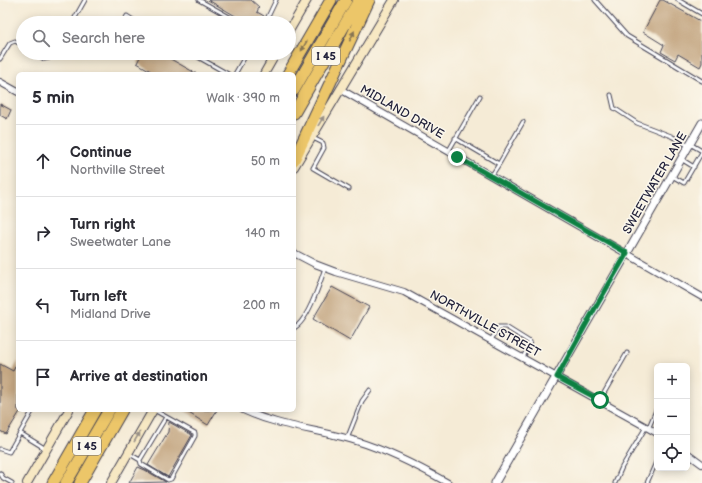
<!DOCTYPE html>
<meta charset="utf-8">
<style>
body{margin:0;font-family:"Balsamiq Sans",sans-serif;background:#f2f2f3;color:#2b2b33}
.controls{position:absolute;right:12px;bottom:12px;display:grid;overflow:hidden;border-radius:6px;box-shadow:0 2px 10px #0003}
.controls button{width:36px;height:36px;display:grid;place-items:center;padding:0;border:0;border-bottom:1px solid #e1e1e2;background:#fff;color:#2b2b33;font:20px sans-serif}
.stop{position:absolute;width:12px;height:12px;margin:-9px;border:3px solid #0b8043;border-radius:50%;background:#fff}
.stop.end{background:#0b8043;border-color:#fff;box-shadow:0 1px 4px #0008}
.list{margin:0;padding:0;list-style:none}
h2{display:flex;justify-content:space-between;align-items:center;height:52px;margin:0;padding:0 16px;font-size:17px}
h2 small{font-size:13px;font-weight:400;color:#7c7c81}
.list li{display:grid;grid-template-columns:26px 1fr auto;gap:12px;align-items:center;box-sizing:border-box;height:72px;padding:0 16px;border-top:1px solid #e1e1e2}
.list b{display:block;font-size:15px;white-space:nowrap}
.list p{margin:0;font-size:13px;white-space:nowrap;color:#7c7c81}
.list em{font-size:13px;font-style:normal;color:#7c7c81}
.icon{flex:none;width:22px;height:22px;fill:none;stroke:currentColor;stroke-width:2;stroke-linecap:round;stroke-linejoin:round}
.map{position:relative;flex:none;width:702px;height:483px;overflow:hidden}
.search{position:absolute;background:#fff;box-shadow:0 2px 10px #0003;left:16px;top:16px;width:280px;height:44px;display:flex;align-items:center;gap:10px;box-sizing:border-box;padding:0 14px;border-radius:22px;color:#7c7c81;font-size:15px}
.panel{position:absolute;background:#fff;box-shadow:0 2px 10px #0003;left:16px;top:72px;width:280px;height:340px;border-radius:6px}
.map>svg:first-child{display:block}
.building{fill:#c5a783}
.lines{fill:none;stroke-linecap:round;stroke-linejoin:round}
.service-casing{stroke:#424052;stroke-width:5}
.minor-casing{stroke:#424052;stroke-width:8}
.tertiary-casing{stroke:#424052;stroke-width:9}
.secondary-casing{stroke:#424052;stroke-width:10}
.motorway-casing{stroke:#424052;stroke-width:13}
.service{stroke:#fff;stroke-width:3}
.minor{stroke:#fff;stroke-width:6}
.tertiary{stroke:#fff;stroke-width:7}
.secondary{stroke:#f7e8c3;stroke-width:8}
.motorway{stroke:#ecc669;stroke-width:11}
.oneway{fill:#877452}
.oneway2{fill:#978f86}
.route{stroke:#0b8043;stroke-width:5}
.labels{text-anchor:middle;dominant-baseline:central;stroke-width:3;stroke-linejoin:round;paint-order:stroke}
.shield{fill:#fbf7ec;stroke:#636270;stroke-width:1}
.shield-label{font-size:11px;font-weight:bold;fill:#22223b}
.street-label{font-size:12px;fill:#22223b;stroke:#fbf7ec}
</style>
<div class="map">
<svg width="702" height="483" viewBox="0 0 702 483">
<rect width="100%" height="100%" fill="#fbf7ec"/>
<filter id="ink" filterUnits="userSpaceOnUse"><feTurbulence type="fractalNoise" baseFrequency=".025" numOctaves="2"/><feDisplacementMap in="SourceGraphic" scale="8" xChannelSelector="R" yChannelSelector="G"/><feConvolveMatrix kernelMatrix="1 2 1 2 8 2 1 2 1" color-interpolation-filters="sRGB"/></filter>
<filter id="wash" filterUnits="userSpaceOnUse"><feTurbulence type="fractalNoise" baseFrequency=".012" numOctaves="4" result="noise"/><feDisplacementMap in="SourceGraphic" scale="16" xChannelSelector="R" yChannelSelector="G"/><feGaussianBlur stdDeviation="0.9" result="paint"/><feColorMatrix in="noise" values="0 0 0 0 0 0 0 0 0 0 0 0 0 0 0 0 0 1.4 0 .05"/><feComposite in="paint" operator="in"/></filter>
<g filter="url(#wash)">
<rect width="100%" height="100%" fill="#f5ebd6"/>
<g id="blocks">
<path class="building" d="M208,0H251L259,7L257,12L264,16L261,23L253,18L250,22L248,20L246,22Z
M660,0H663L702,22V63L700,67L678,54L675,60L661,52L664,45L643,32Z
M142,53H160L197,74H156L137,63Z
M0,104L11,110L7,119L0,115Z
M332,287L369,307L350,341L313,319Z
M18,361V410H21L6,434L0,431V364L13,371Z
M184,410H217L208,425Z
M169,422L192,435L168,477L148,465L168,432Z
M138,467L145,470L166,482L129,483Z"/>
</g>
</g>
<g filter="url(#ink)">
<use href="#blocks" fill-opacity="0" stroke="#424052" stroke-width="1"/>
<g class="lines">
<g class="service-casing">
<path id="service" d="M199,0L240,23
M595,0L627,36L702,81
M678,0L702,14
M72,23L85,0
M123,23L127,16L138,23
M265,23L276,0
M35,53L44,59L49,58L53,53
M191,53L228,74
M264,53L271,58
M0,59L10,43L15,41L23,45
M235,74L247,53
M611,95L614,108L637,123L671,136L689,146
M313,138L323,143L324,148L313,168L349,189
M455,138L499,164L492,175
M690,144L702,151
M448,152L480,96
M681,159L694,167
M499,164L523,122
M672,176L684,183L702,152
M294,328C308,321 320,283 325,268
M491,340L499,327H506L530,342L523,358
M600,400L627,353
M649,427L657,408
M20,433L46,449
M347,439L362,401L370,390
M0,449L9,452L33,410
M128,453L140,460L141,464L168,480L171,479L195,436V433L154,410
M140,460L166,417
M0,473L3,478L12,483
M615,483L622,467L646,427
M647,483L657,460"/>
</g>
<g class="minor-casing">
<path id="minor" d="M0,82L18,92
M340,89L702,297
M294,253L315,264L336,272L404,292L657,433
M243,410C279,427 318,429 356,441C389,451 418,466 448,483
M687,453L702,464"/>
</g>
<g class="tertiary-casing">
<path id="tertiary" d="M495,483L702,123"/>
</g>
<g class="secondary-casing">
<path id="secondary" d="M289,31L307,0
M264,74L276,53
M294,167L394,0
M27,483L69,410
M111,483L153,410"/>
</g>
<g class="motorway-casing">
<path id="motorway" d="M288,74L331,0
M294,90L346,0
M294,113L359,0
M294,160L369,0
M53,483L95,410
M66,483L109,410
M80,483L122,410"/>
</g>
<use href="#service" class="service"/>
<use href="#minor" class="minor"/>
<use href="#tertiary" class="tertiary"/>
<use href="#secondary" class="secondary"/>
<use href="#motorway" class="motorway"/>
</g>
<defs><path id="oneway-solid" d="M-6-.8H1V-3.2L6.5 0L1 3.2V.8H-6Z"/></defs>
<g class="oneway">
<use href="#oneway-solid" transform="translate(352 36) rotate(-65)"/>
<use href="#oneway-solid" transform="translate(304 46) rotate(120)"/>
</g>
<g class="oneway2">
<use href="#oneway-solid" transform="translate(321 121) rotate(-59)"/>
<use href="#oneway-solid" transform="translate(137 437) rotate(-60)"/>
</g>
</g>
<g class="lines" filter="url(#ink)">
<path class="route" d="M457,157L627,253L594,310L557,377L600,400"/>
</g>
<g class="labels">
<g class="shield">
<rect x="312" y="47" width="28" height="18" rx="3"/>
<rect x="73" y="437" width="28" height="18" rx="3"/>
</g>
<g class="shield-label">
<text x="326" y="56">I 45</text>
<text x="87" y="446">I 45</text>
</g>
<g class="street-label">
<text transform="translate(402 112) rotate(30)">MIDLAND DRIVE</text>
<text transform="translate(655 183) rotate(-60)">SWEETWATER LANE</text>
<text transform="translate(485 324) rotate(29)">NORTHVILLE STREET</text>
</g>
</g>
</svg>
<div class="controls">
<button>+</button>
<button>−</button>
<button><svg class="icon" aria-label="locate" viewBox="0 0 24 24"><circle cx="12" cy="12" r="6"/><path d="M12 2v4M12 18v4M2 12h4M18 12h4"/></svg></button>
</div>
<div class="stop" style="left:600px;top:400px"></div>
<div class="stop end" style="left:457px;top:157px"></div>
<div class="search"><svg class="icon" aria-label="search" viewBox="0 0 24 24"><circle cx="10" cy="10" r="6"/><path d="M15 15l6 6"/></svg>Search here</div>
<section class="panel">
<h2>5 min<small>Walk · 390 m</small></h2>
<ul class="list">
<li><svg class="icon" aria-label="ahead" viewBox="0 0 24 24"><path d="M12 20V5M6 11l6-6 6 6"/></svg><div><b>Continue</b><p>Northville Street</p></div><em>50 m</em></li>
<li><svg class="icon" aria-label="right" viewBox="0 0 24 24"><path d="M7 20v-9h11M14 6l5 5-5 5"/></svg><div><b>Turn right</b><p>Sweetwater Lane</p></div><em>140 m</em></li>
<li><svg class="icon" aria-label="left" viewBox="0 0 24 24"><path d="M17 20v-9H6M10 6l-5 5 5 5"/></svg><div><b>Turn left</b><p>Midland Drive</p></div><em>200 m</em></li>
<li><svg class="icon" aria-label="arrive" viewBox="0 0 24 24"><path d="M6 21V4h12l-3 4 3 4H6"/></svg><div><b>Arrive at destination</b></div></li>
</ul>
</section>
</div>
